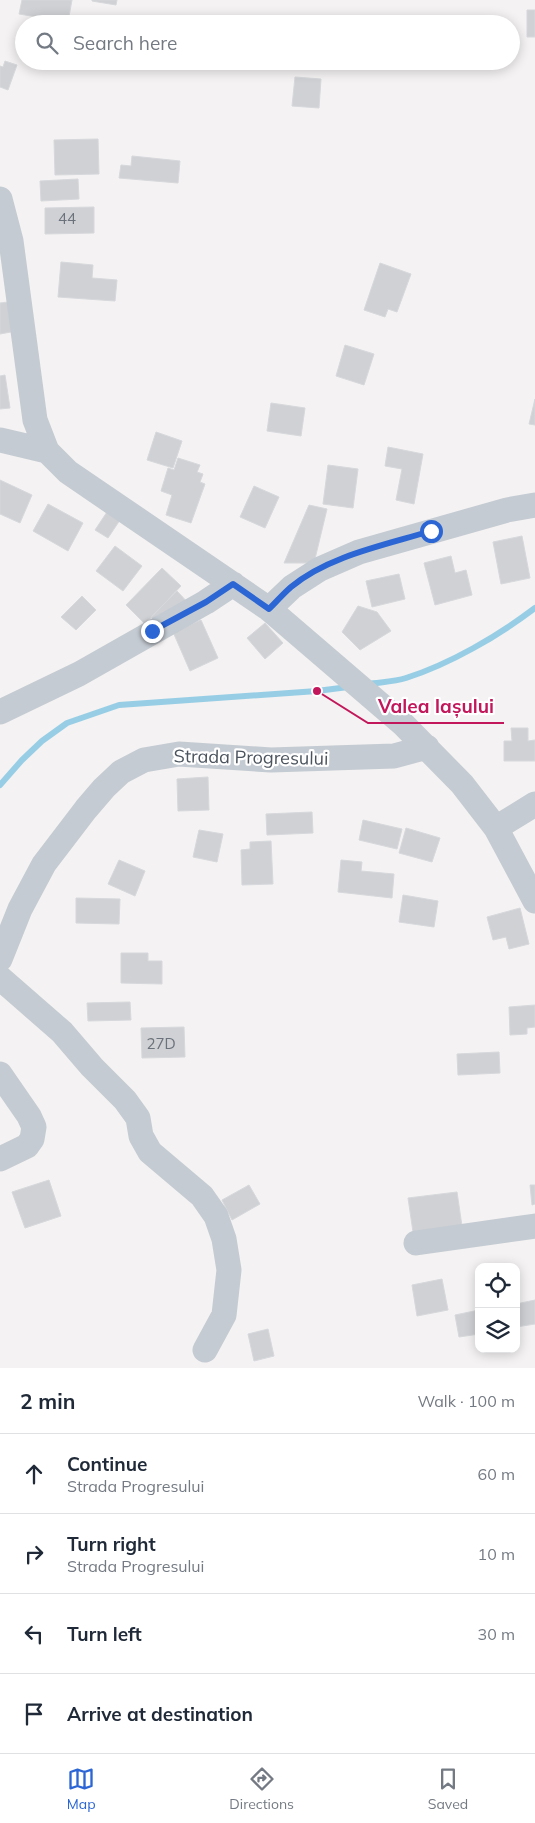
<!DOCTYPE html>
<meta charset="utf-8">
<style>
body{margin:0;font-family:Mulish,sans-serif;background:#f6f6f7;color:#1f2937}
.controls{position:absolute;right:15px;bottom:15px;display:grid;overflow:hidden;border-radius:10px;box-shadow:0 2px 12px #0003}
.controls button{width:45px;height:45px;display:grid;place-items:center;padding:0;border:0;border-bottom:1px solid #e0e1e3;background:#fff;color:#1f2937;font:25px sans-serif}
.stop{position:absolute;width:15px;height:15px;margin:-11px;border:4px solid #2b66d4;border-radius:50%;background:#fff}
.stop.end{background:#2b66d4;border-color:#fff;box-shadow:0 1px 5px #0008}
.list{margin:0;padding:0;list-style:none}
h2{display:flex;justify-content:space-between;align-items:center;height:65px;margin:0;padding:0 20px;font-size:21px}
h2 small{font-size:16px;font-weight:400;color:#747a83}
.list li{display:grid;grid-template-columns:32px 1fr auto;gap:15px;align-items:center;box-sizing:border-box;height:80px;padding:0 20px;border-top:1px solid #e0e1e3}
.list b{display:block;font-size:19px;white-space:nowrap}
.list p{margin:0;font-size:16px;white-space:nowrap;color:#747a83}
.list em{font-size:16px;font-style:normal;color:#747a83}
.icon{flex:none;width:28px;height:28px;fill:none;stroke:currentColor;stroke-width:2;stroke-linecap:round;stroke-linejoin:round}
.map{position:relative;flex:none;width:535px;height:1368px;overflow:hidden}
.search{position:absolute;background:#fff;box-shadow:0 2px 12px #0003;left:15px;right:15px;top:15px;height:55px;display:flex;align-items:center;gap:12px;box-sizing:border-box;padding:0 18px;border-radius:28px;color:#747a83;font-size:19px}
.sheet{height:385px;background:#fff}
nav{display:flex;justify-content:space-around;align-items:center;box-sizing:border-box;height:70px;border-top:1px solid #e0e1e3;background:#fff;font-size:14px;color:#747a83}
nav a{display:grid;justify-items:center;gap:2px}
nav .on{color:#2b66d4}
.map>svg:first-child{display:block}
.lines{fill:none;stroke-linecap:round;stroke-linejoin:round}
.stream{stroke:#97cee5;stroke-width:6}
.building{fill:#cfd1d5;stroke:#d6d8dc}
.minor{stroke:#c4cbd2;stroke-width:25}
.route{stroke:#2b66d4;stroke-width:6}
.labels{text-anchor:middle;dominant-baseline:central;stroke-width:4.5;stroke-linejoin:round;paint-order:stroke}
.number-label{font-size:15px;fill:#6c727b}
.street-label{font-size:18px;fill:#4b535d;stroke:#fff}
.leader{fill:none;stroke:#c2185b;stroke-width:2}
.callout-dot{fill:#c2185b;stroke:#fff;stroke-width:2}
.callout-label{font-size:19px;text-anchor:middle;font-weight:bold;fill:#c2185b;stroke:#fff;stroke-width:4.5;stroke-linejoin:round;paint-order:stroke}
</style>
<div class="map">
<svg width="535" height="1368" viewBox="0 0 535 1368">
<rect width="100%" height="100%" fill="#f4f2f2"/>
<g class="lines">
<path class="stream" d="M368,684C380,682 394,682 406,678C450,664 498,636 535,608
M0,785L22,760L42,741L67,723L119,705L317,691L348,687"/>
</g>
<path class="building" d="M22,0H72L68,22L19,14Z
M92,0H117L116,5L92,1Z
M527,10H535V37H527Z
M5,61L17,65L8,90L0,87V66L3,67Z
M72,61H101L100,68Z
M295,77L321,79L319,108L292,106Z
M98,139L99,174L55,175L54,140Z
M132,156L180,161L178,183L119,178L121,165L131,166Z
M78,179L79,199L41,201L40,181Z
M94,207V233L45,234V208Z
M61,262L93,265L92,278L117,280L115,301L58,297Z
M380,263L411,274L397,312L388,309L385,317L364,310Z
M8,302L11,332L0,334V303Z
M345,345L374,354L364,385L336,376Z
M5,375L10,408L0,409V376Z
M535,399V425L529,424Z
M271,403L305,408L301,436L267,431Z
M156,432L182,441L173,468L147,460Z
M388,447L423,454L414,504L396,500L402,469L385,466Z
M178,458L200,465L197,472L203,474L200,482L205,484L191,523L166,515L172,495L161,491L168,468L174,470Z
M328,465L358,469L353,508L323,504Z
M0,480L32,495L20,523L0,514Z
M254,486L279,497L265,528L240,517Z
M48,504L83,523L68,551L33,531Z
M309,505L327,509L314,563H284Z
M107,512L120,520L108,538L95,530Z
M522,536L530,578L501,584L493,542Z
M115,546L142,566L123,591L96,571Z
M451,556L455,573L466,570L472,595L435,605L424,563Z
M162,568L181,586L145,624L126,605Z
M399,574L405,599L372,607L366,581Z
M177,591L190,605L158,624L151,617Z
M82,596L96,610L76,630L61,617Z
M358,606L377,612L391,631L360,650L342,632Z
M201,620L218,658L190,671L173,632Z
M265,623L283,643L265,659L247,638Z
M511,728H528V741L535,740V761H504V741H512Z
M208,777L209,810L178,811L177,779Z
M312,812L313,833L267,835L266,814Z
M363,820L402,829L397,849L359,840Z
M406,828L440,838L432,862L399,853Z
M199,830L223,834L217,862L193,857Z
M271,841L273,884L242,885L241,850L250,849V842Z
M119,860L145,871L135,896L108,884Z
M341,860L362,862L361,871L394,874L392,898L338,892Z
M403,895L438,901L434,927L399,922Z
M76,898L120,899L119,924L76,923Z
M520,908L529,944L509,949L506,937L493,940L487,917Z
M121,953H148V961H162V984L121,983Z
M130,1002L131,1020L88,1021L87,1003Z
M535,1005V1027L527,1028V1034L510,1035L509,1007Z
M184,1027L185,1057L142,1058L141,1028Z
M499,1052L500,1073L458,1075L457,1054Z
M49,1180L61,1216L25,1228L12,1192Z
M249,1185L260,1204L232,1220L222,1200Z
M530,1185H535V1204L532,1205Z
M457,1192L462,1226L413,1232L408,1198Z
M442,1279L448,1310L417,1316L412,1285Z
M535,1300V1324L516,1327V1304Z
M479,1310V1334L459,1337L455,1315Z
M268,1329L274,1356L254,1361L248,1334Z"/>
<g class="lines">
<path class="minor" d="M0,199L11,241L35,420L47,451L68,472L269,609L403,724L462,784L496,828L535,901
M0,440L47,451
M269,609L292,587L320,569L359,552L507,510L535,505
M0,712L79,674L206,602L233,584
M496,828L535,804
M0,959L20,909L44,864L86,809L104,788L121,772L144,760L179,754L271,760L394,756L427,747
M0,978L62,1032L92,1067L125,1100L138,1118L141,1136L150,1152L202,1196L216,1216L224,1239L229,1270L224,1315L205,1350
M0,1074L29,1116L34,1127L32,1139L27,1146L0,1159
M416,1243L535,1226"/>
</g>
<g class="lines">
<path class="route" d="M152,631L206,602L233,584L269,609C276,602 283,594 291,587C328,556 385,545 431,531"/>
</g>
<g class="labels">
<g class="number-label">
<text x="67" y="218">44</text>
<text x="161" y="1043">27D</text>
</g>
<g class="street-label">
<text transform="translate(251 757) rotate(1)">Strada Progresului</text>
</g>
</g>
<path class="leader" d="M317 691L368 723H504"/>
<circle class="callout-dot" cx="317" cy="691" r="5"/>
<g class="callout-label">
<text x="436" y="713">Valea Iașului</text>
</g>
</svg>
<div class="controls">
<button><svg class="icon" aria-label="locate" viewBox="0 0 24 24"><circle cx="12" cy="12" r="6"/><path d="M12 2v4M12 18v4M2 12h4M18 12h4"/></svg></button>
<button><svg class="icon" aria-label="layers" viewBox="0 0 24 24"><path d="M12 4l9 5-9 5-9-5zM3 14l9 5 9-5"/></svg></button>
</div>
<div class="stop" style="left:431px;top:531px"></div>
<div class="stop end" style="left:152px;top:631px"></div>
<div class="search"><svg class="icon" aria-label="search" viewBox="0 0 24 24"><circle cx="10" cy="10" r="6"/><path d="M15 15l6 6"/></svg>Search here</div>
</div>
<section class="sheet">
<h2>2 min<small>Walk · 100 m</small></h2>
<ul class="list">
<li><svg class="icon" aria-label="ahead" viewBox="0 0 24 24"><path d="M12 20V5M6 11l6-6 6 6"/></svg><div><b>Continue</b><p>Strada Progresului</p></div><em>60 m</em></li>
<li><svg class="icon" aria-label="right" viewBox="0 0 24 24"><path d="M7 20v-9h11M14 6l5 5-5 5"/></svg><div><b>Turn right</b><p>Strada Progresului</p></div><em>10 m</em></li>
<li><svg class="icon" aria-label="left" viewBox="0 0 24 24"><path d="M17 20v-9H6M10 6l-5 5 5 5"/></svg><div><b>Turn left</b></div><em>30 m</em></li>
<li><svg class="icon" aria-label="arrive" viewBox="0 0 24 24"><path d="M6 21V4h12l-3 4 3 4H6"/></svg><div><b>Arrive at destination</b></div></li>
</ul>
</section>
<nav>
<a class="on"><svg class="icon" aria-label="map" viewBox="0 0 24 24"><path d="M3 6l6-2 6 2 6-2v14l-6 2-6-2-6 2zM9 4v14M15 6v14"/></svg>Map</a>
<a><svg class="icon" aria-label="directions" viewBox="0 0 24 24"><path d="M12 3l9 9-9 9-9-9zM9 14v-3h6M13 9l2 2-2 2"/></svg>Directions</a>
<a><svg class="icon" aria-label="saved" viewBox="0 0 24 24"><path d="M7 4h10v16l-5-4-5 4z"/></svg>Saved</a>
</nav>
